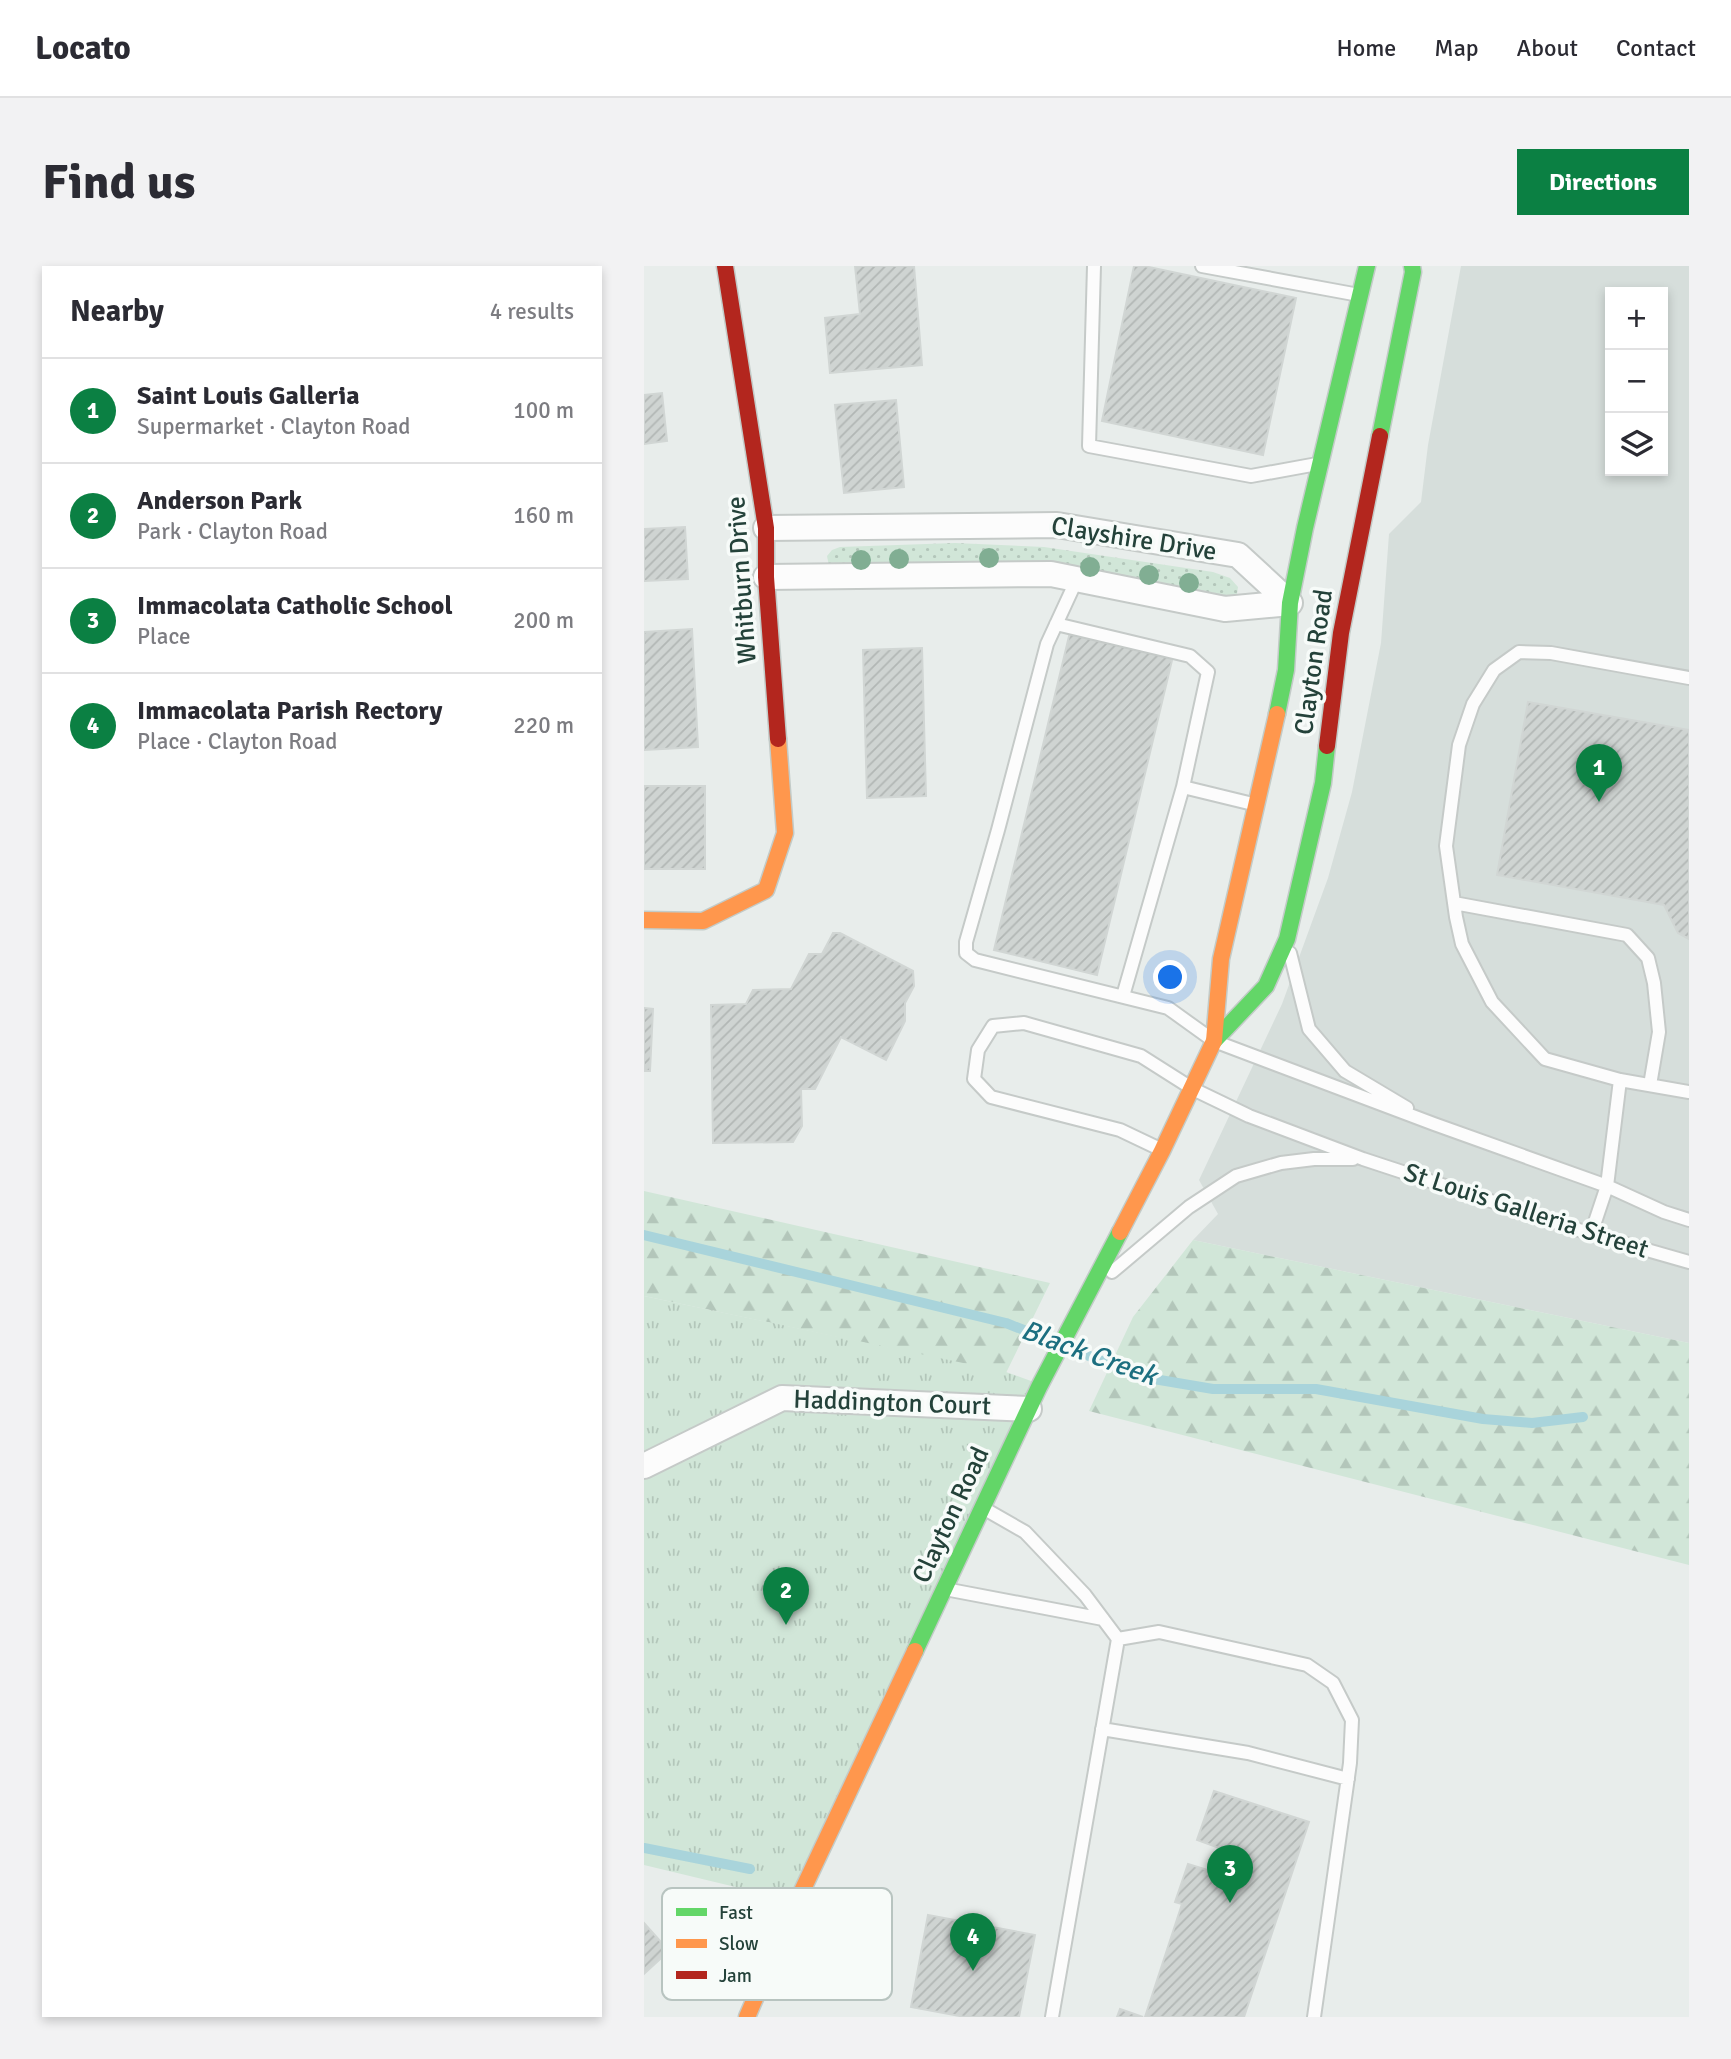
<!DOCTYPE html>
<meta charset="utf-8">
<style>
body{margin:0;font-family:Signika,sans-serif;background:#f2f2f3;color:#2b2b33}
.controls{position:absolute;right:21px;top:21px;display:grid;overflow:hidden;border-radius:0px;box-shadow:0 4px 10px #0003}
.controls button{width:63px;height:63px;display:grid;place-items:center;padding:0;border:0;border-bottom:2px solid #e1e1e2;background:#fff;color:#2b2b33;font:35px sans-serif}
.you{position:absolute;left:527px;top:712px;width:24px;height:24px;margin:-18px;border:5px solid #fff;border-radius:50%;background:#1a73e8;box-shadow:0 0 0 10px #1a73e833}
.badge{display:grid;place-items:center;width:46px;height:46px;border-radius:50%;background:#0b8043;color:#fff;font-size:23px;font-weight:700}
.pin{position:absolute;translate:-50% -58px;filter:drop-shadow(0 2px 4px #0008)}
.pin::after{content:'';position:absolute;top:37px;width:24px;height:21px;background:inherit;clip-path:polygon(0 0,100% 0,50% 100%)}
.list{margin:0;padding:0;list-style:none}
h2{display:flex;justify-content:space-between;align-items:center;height:91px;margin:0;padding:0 28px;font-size:30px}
h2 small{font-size:23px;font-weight:400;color:#7c7c81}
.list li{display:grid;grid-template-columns:46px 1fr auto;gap:21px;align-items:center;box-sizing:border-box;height:105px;padding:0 28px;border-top:2px solid #e1e1e2}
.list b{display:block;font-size:26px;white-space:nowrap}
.list p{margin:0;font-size:23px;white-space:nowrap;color:#7c7c81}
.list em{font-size:23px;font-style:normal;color:#7c7c81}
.icon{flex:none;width:38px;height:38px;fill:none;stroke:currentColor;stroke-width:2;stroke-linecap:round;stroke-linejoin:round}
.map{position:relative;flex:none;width:1045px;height:1751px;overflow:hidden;border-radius:0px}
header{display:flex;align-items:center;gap:42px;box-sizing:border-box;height:98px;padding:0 35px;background:#fff;border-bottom:2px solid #e1e1e2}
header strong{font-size:33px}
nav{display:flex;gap:38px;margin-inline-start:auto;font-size:24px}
.intro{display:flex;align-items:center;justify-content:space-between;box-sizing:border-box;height:168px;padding:0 42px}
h1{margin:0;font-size:49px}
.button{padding:18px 32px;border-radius:0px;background:#0b8043;color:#fff;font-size:24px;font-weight:700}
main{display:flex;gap:42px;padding:0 42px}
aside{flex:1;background:#fff;border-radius:0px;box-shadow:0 4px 10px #0003}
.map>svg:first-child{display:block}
.built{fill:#d6dedb;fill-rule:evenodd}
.grass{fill:url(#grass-dots)}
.forest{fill:url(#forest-firs)}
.park{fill:url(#park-tufts)}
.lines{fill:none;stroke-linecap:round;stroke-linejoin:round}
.stream{stroke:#a9d4db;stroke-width:10}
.building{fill:url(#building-hatch);stroke:#d1d6d4;stroke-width:2}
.lane-casing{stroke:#c5cac8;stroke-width:16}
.street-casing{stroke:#c5cac8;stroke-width:28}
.fast-casing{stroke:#c3cbc8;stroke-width:19}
.slow-casing{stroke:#c3cbc8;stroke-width:19}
.jam-casing{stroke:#c3cbc8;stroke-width:19}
.lane{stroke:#fcfcfc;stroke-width:12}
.street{stroke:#fcfcfc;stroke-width:24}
.fast{stroke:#63d668;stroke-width:16}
.slow{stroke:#ff974d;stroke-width:16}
.jam{stroke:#b3261e;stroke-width:16}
.tree{fill:#81ae93}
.labels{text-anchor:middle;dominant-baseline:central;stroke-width:7;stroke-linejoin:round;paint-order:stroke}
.street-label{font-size:26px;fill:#24423a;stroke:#f7fbf9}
.water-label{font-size:28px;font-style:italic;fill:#1c6f80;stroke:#f7fbf9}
.key{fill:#f7fbf9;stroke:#b8c4c0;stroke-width:2}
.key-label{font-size:19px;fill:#24423a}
</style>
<header>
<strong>Locato</strong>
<nav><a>Home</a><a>Map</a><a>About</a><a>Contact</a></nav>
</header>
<div class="intro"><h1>Find us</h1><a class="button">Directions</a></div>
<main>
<aside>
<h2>Nearby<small>4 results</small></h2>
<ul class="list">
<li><span class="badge">1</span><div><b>Saint Louis Galleria</b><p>Supermarket · Clayton Road</p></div><em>100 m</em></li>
<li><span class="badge">2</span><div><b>Anderson Park</b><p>Park · Clayton Road</p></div><em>160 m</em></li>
<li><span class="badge">3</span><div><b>Immacolata Catholic School</b><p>Place</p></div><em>200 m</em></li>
<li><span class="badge">4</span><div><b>Immacolata Parish Rectory</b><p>Place · Clayton Road</p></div><em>220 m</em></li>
</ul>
</aside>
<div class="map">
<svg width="1045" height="1751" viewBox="0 0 1045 1751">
<defs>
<pattern id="grass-dots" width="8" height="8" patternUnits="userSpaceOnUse" patternTransform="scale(1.75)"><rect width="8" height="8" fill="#d1e6d8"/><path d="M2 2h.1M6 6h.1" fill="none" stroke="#b3c6ba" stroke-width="1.8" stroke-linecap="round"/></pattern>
<pattern id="forest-firs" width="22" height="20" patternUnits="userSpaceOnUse" patternTransform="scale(1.75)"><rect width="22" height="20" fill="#d1e6d8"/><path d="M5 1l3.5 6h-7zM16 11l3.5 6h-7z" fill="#b3c6ba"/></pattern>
<pattern id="park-tufts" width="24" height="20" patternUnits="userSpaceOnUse" patternTransform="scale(1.75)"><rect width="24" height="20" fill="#d1e6d8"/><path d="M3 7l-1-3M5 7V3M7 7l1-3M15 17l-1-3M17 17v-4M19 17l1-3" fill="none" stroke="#b3c6ba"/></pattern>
<pattern id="building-hatch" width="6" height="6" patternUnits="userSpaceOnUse" patternTransform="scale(1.75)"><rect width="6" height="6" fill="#cfd4d2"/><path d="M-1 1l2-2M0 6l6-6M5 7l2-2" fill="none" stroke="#b2b7b5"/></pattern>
</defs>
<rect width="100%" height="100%" fill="#e8edeb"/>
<path class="built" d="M817,0H1045V1077L549,974L574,948L555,914L638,738L684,612L708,526L737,377L745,268L777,236L784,179ZM966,26H1019V205H966Z"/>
<path class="grass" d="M311,277L400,281L569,306L586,312L594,321L593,328L587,334L185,300L183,290L188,284L196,281Z"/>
<path class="forest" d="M0,925L406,1017L362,1107L0,1030Z
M549,974L1045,1077V1299L445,1145L489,1051Z"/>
<path class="park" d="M0,1030L362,1106L398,1119L151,1640L104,1624L0,1599Z"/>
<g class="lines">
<path class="stream" d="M0,969L362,1057L498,1111L569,1123H672L839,1153L888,1157L939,1151
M0,1582L106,1603"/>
</g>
<path class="building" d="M211,0H270L278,99L186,107L181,52L216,48Z
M490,0H500L652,32L619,189L458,155Z
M18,127L23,175L0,178V129Z
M252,134L260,221L200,227L191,139Z
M41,261L44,313L0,315V263Z
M48,363L54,481L0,484V366Z
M426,366L529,390L453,709L350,684Z
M278,382L282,530L223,532L219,384Z
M884,436L1045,464V673L1034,667L1020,639L853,609Z
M0,520H61V603H0Z
M189,667H196L269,705L270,720L261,737V755L242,794L197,771L171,823H157L158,860L149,876L69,877L67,739L102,738L109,724L147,723L165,688H178Z
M0,742L9,743L6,805H0Z
M570,1525L665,1556L600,1751H501L538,1638L531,1636L544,1598L570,1606L578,1583L553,1574Z
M284,1649L391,1669L375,1751H321L267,1741Z
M0,1657L25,1685L0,1708Z
M476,1743L499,1751H473Z"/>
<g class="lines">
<g class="lane-casing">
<path id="lane" d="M450,0L445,180L607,210L673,198
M558,0L715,29
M433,313L403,378L354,564L322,676V687L331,694L524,742L570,775L790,858L963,920L1020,946L1045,954
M412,358L546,390L564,406L539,521
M1045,412L907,387L875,386L850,404L829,438L815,479L802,580L812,651L818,678L848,736L901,793L976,814L1045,826
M810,637L983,669L1004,692L1010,717L1015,766L1006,819
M646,687L665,763L701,805L763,842
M479,730L539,521L613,539
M518,884L476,864L347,831L330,813L334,784L349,760L380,757L497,790L549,823L605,850L719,893L947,968L1045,996
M947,968L963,920L976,814
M468,1006L545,941L592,910L637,897L670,893H709
M339,1242L381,1266L441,1329L474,1373L408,1751
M301,1323L459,1353
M474,1373L515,1366L663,1399L689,1417L708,1454L706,1497L670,1751
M458,1463L604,1487L704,1513"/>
</g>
<g class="street-casing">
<path id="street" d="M122,262L413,259L594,289L646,337
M122,311L407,308L581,343L646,337
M0,1200L138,1132L385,1143"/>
</g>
<g class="fast-casing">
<path id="fast" d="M736,170L769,6L768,0
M633,448L642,404L646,337L661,262L723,0
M570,775L622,720L643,673L679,517L683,480
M271,1385L395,1121L476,966"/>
</g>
<g class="slow-casing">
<path id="slow" d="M0,654L59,655L122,624L141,567L134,473
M476,966L518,885L570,775L577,693L633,448
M103,1751L151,1640L271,1385"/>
</g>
<g class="jam-casing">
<path id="jam" d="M81,0L122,262V311L134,473
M683,480L697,367L736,170"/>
</g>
<use href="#lane" class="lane"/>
<use href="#street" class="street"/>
<use href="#fast" class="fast"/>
<use href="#slow" class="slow"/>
<use href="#jam" class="jam"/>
</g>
<g class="tree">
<circle cx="345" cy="292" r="10"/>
<circle cx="255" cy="293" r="10"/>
<circle cx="217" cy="294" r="10"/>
<circle cx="446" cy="301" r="10"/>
<circle cx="505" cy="309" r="10"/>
<circle cx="545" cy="317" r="10"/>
</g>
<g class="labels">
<g class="street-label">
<text transform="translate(490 273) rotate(9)">Clayshire Drive</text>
<text transform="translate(98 314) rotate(-94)">Whitburn Drive</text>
<text transform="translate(670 396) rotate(-82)">Clayton Road</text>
<text transform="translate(882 945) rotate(18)">St Louis Galleria Street</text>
<text transform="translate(248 1137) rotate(2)">Haddington Court</text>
<text transform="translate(307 1249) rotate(-65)">Clayton Road</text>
</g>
<g class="water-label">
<text transform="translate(445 1087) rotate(20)">Black Creek</text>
</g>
</g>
<rect x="18" y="1622" width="230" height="112" rx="10" class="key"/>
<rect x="32" y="1642" width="31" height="8" fill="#63d668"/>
<rect x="32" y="1673" width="31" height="9" fill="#ff974d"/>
<rect x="32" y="1705" width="31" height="8" fill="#b3261e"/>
<g class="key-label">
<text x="75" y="1653">Fast</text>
<text x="75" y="1684">Slow</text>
<text x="75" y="1716">Jam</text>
</g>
</svg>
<div class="controls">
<button>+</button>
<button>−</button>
<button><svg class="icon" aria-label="layers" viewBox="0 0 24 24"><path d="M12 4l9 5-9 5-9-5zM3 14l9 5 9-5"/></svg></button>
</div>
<div class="you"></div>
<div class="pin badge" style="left:955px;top:536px">1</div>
<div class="pin badge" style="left:142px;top:1359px">2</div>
<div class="pin badge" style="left:586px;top:1637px">3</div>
<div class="pin badge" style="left:329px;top:1705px">4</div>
</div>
</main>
